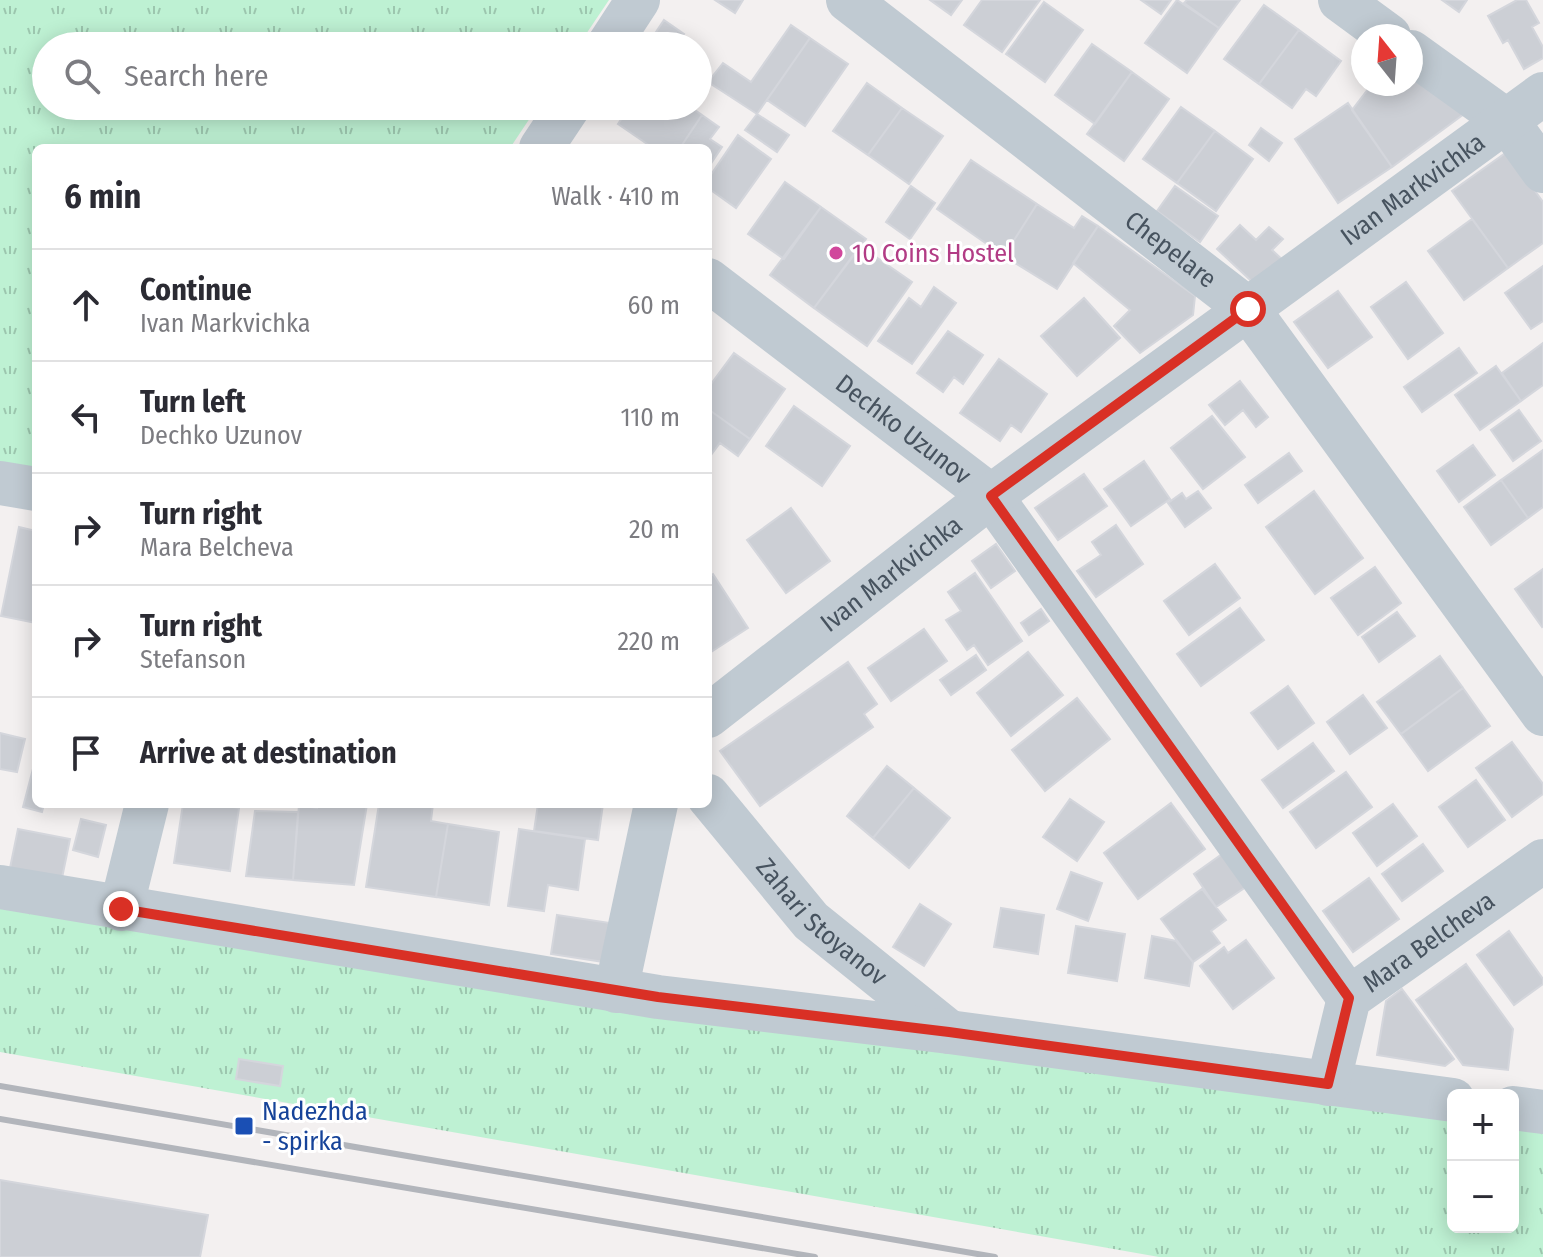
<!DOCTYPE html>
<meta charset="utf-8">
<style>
body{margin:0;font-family:"Fira Sans Condensed",sans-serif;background:#f7f7f7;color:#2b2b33}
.controls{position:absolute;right:24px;bottom:24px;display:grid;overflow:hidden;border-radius:12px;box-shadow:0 4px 20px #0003}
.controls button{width:72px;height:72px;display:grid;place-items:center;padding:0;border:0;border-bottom:2px solid #e1e1e2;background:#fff;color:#2b2b33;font:40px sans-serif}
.compass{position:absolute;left:1351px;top:24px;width:72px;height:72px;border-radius:50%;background:#fff;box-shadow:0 4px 20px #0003;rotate:343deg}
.stop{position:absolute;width:24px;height:24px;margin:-18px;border:6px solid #d93025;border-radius:50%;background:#fff}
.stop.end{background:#d93025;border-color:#fff;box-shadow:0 2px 8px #0008}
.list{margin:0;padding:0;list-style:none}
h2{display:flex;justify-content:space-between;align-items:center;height:104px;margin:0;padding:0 32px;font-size:34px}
h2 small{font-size:26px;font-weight:400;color:#7c7c81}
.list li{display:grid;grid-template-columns:52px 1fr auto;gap:24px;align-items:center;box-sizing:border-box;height:112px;padding:0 32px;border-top:2px solid #e1e1e2}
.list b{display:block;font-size:30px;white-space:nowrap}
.list p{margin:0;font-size:26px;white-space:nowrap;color:#7c7c81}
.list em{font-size:26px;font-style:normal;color:#7c7c81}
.icon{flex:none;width:44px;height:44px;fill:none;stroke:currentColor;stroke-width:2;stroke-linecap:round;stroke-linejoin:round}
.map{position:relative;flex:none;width:1543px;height:1257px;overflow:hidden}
.search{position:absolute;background:#fff;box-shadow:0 4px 20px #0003;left:32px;top:32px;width:680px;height:88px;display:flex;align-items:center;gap:20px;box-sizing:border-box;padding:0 28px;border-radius:44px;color:#7c7c81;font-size:30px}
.panel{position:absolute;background:#fff;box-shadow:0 4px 20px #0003;left:32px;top:144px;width:680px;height:664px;border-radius:12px}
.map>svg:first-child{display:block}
.park{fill:url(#park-tufts)}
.building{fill:#cccfd5;stroke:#d4d6dc;stroke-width:2}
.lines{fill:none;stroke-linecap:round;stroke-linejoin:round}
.minor{stroke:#c0cad2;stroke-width:44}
.rail{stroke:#b2b5bb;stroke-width:6}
.route{stroke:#d93025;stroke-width:10}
.hotel-dot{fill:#d1479c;stroke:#fff;stroke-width:3}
.transit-dot{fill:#1a4fb4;stroke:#fff;stroke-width:3}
.labels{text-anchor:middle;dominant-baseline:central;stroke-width:6;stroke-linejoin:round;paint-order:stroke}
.street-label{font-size:26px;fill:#47535f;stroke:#fff}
.hotel-label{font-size:26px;fill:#b23c85;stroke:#fff;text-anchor:start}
.transit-label{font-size:26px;fill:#164399;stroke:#fff;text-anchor:start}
</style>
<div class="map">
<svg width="1543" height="1257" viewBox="0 0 1543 1257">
<defs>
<pattern id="park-tufts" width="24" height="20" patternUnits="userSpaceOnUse" patternTransform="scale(2)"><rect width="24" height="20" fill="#bef1d3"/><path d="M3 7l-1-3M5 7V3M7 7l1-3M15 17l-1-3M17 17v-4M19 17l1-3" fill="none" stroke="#9cc6ae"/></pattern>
</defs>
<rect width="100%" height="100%" fill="#f3f0f0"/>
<path class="park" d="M0,0H609L578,46H46V106H538L510,148H36V472L0,466Z
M0,906L1453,1112V1227H1513V1120L1543,1124V1257H1159L0,1052Z"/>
<path class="building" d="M715,0H743L735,13Z
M930,0H962L951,15Z
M982,0H1040L1002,52L964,25Z
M1141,0H1171L1161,14Z
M1177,0L1219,28L1187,73L1145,43Z
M1187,0H1240L1219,28L1184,3Z
M1442,0H1467L1459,12Z
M1517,0H1526L1539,23L1532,27L1543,47V58L1524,69L1508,40L1503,43L1488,16Z
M1044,2L1083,30L1045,82L1006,54Z
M1264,5L1299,30L1259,84L1224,59Z
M664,20L684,34L675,46H657L650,41Z
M791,25L810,38L757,114L708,82L723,63L751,82Z
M1299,30L1341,61L1316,96L1306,89L1292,108L1259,84Z
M810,38L848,64L805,126L767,100Z
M1092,44L1132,72L1095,124L1055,95Z
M1132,72L1169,99L1124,161L1087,134Z
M698,74L708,82L698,96Z
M1411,77L1464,114L1392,167L1352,110L1372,84H1411Z
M867,83L902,108L868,155L833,131Z
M1348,103L1392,167L1338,203L1295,139Z
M630,106H689L702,115L680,148H653L618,124Z
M1181,107L1215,131L1177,183L1143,159Z
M902,108L943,136L909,184L868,155Z
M757,114L789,135L777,152L745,130Z
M702,115L719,127L710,139L722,147L708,168V148H680Z
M1261,128L1282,143L1269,161L1249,145Z
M1215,131L1253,159L1216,211L1177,183Z
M738,135L771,159L736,208L708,188V179Z
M1507,152L1543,202V243L1508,268L1452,191Z
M971,160L1037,204L1004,256L937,209Z
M785,182L821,207L784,259L748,234Z
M911,186L935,203L910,239L886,222Z
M1175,186L1218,216L1200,242L1157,211Z
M1037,204L1074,228L1082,216L1098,226L1057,289L1004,256Z
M821,207L866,239L814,308L770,275Z
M1472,219L1508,268L1464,300L1428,251Z
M1240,225L1256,240L1269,227L1283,239L1272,250L1286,263L1261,290L1217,249Z
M1098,226L1195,296L1193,315L1140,353L1114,326L1130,310L1073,263Z
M860,246L912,282L867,346L814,308Z
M1543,266V321L1531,329L1505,293Z
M1406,282L1443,333L1408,359L1371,307Z
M934,287L956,303L912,364L878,341L909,298L921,307Z
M1338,291L1372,337L1328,368L1294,322Z
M1084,298L1120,338L1077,376L1041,336Z
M948,331L983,355L963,384L954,377L943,392L917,373Z
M1543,343V385L1521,401L1502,373Z
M1459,348L1477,373L1422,412L1404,387Z
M734,353L785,389L750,439L708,409V388Z
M999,359L1047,394L1021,432L1011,425L1000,441L960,413Z
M1496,366L1521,401L1480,430L1455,395Z
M1240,381L1268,417L1256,427L1243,410L1225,425L1209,405Z
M794,406L850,446L822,486L766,446Z
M708,409L750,439L738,456L720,443L708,459Z
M1519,410L1541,441L1513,461L1491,430Z
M1212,416L1245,457L1203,489L1171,448Z
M1473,445L1495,475L1459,502L1437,471Z
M1543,450V507L1528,518L1501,480Z
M1289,453L1302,471L1258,503L1245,485Z
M1144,461L1170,499L1131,526L1104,489Z
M1084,474L1107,506L1058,540L1035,508Z
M1501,480L1528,518L1491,545L1464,507Z
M1198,491L1211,508L1185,527L1168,503L1182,493L1186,499Z
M1314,491L1363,558L1315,594L1266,527Z
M791,508L830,561L786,593L747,540Z
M1116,525L1143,564L1096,597L1077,571L1101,555L1092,542Z
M19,527L36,531V623L1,616Z
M996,544L1015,571L991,588L972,561Z
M1215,564L1240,598L1189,635L1164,601Z
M1375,567L1401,603L1358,635L1331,598Z
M1543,569V626L1542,627L1515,589Z
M975,573L1022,641L988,665L974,645L967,650L946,620L961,611L948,592Z
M713,574L748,628L708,654V577Z
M1240,608L1264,640L1201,686L1177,654Z
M1041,609L1049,621L1029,635L1021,623Z
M1397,612L1415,636L1379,662L1362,637Z
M924,629L947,661L891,701L868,668Z
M1028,652L1063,695L1011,736L977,693Z
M976,655L986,670L951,695L940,680Z
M1440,656L1463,688L1401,734L1377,702Z
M848,662L877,704L864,714L873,727L760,806L720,751Z
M1288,686L1314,723L1278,749L1251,713Z
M1463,688L1490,726L1428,771L1401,734Z
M1363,695L1387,728L1350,754L1327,722Z
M1077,698L1110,739L1045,791L1012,750Z
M0,733L25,739L17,772L0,769Z
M1512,742L1543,784V794L1512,817L1476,768Z
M1313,743L1334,771L1283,808L1262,780Z
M34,765L36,804H44L42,812L23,807Z
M887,766L914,788L873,838L847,816Z
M1346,772L1372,807L1316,848L1290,812Z
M1476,780L1505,820L1468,847L1439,807Z
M914,788L950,818L909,868L873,838Z
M1070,799L1104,822L1077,861L1043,837Z
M1171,803L1205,849L1138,899L1104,853Z
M183,804H215L239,808L230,871L174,863Z
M317,804H367L354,885L293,880L299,805L317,808Z
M379,804H433L431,821L448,824L436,897L366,887Z
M538,804H603L598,840L534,831Z
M1393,804L1417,836L1377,866L1353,833Z
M255,811L298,812L293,880L246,876Z
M81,819L106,825L98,857L73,850Z
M448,824L499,832L489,905L436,897Z
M18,829L70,839L62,878L10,868Z
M519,829L585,839L578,890L548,885L544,911L508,906Z
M1423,844L1443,871L1402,901L1382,874Z
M1225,852L1246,887L1216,907L1194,874Z
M1071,872L1102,883L1088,921L1057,909Z
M1369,878L1399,919L1353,952L1323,911Z
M1202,889L1226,920L1211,931L1220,943L1193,962L1161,919Z
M920,904L951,924L924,966L893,947Z
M1001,908L1044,915L1038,954L994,947Z
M557,915L610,923L604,962L551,954Z
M1076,926L1125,934L1117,981L1068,973Z
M1509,931L1543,979V984L1514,1005L1477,955Z
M1152,936L1176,941L1193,962L1189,986L1145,978Z
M1246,940L1274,978L1233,1009L1200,966L1224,947L1228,953Z
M1466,964L1513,1029L1508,1070L1463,1065L1416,1000Z
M1402,989L1454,1059L1445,1066L1377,1055L1386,1001Z
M239,1059L283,1066L280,1086L236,1079Z
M0,1180L208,1215L200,1257H0Z"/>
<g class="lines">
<g class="minor">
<path id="s1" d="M848,0L1248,309L1543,714"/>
<path d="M1340,0L1389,36"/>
<path d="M608,46L638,0"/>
<path d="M1411,52L1507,121L1543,171"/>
<path d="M541,148L569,106"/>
<path id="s2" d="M708,280L991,496L1349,998"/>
<path d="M0,483L36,489"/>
<path id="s3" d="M708,716L991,496L1543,94"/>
<path id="s4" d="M708,796L811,921L949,1032"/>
<path d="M0,887L658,997L949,1032L1453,1100"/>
<path d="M121,909L147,804"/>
<path d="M616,991L656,804"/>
<path id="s5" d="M1328,1084L1349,998L1543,861"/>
<path d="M1513,1108L1543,1112"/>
</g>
<path class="rail" d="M0,1086L995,1257
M0,1119L815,1257"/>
</g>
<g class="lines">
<path class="route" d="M121,909L658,997L949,1032L1328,1084L1349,998L991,496L1248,309"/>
</g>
<circle class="hotel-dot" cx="836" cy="253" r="8"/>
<rect class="transit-dot" x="234" y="1116" width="20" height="20" rx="4"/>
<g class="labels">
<g class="street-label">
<text stroke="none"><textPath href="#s3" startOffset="880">Ivan Markvichka</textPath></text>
<text stroke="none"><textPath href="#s1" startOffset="408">Chepelare</textPath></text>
<text stroke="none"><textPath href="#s2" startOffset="246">Dechko Uzunov</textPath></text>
<text stroke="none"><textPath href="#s3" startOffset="232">Ivan Markvichka</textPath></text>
<text stroke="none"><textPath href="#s4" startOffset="170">Zahari Stoyanov</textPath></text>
<text stroke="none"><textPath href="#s5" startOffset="186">Mara Belcheva</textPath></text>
</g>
<g class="hotel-label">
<text x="852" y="253">10 Coins Hostel</text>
</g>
<g class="transit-label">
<text x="262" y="1111">Nadezhda<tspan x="262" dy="30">- spirka</tspan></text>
</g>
</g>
</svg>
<div class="controls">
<button>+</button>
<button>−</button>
</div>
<svg class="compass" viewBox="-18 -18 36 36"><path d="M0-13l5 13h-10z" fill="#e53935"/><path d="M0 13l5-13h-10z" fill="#7c7c81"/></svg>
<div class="stop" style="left:1248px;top:309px"></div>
<div class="stop end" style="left:121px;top:909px"></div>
<div class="search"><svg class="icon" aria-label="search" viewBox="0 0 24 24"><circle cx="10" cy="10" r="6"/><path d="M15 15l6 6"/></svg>Search here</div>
<section class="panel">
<h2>6 min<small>Walk · 410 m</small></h2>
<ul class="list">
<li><svg class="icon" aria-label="ahead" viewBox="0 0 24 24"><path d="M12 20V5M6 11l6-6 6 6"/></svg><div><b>Continue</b><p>Ivan Markvichka</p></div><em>60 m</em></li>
<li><svg class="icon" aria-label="left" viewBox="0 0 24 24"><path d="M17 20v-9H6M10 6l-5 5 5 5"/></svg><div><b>Turn left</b><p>Dechko Uzunov</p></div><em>110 m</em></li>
<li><svg class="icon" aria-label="right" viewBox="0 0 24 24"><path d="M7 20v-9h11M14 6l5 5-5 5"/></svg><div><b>Turn right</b><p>Mara Belcheva</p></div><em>20 m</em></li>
<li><svg class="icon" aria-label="right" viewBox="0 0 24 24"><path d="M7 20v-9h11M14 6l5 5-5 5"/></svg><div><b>Turn right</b><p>Stefanson</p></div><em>220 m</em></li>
<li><svg class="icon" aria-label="arrive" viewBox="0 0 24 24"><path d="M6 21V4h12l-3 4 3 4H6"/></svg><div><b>Arrive at destination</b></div></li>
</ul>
</section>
</div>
